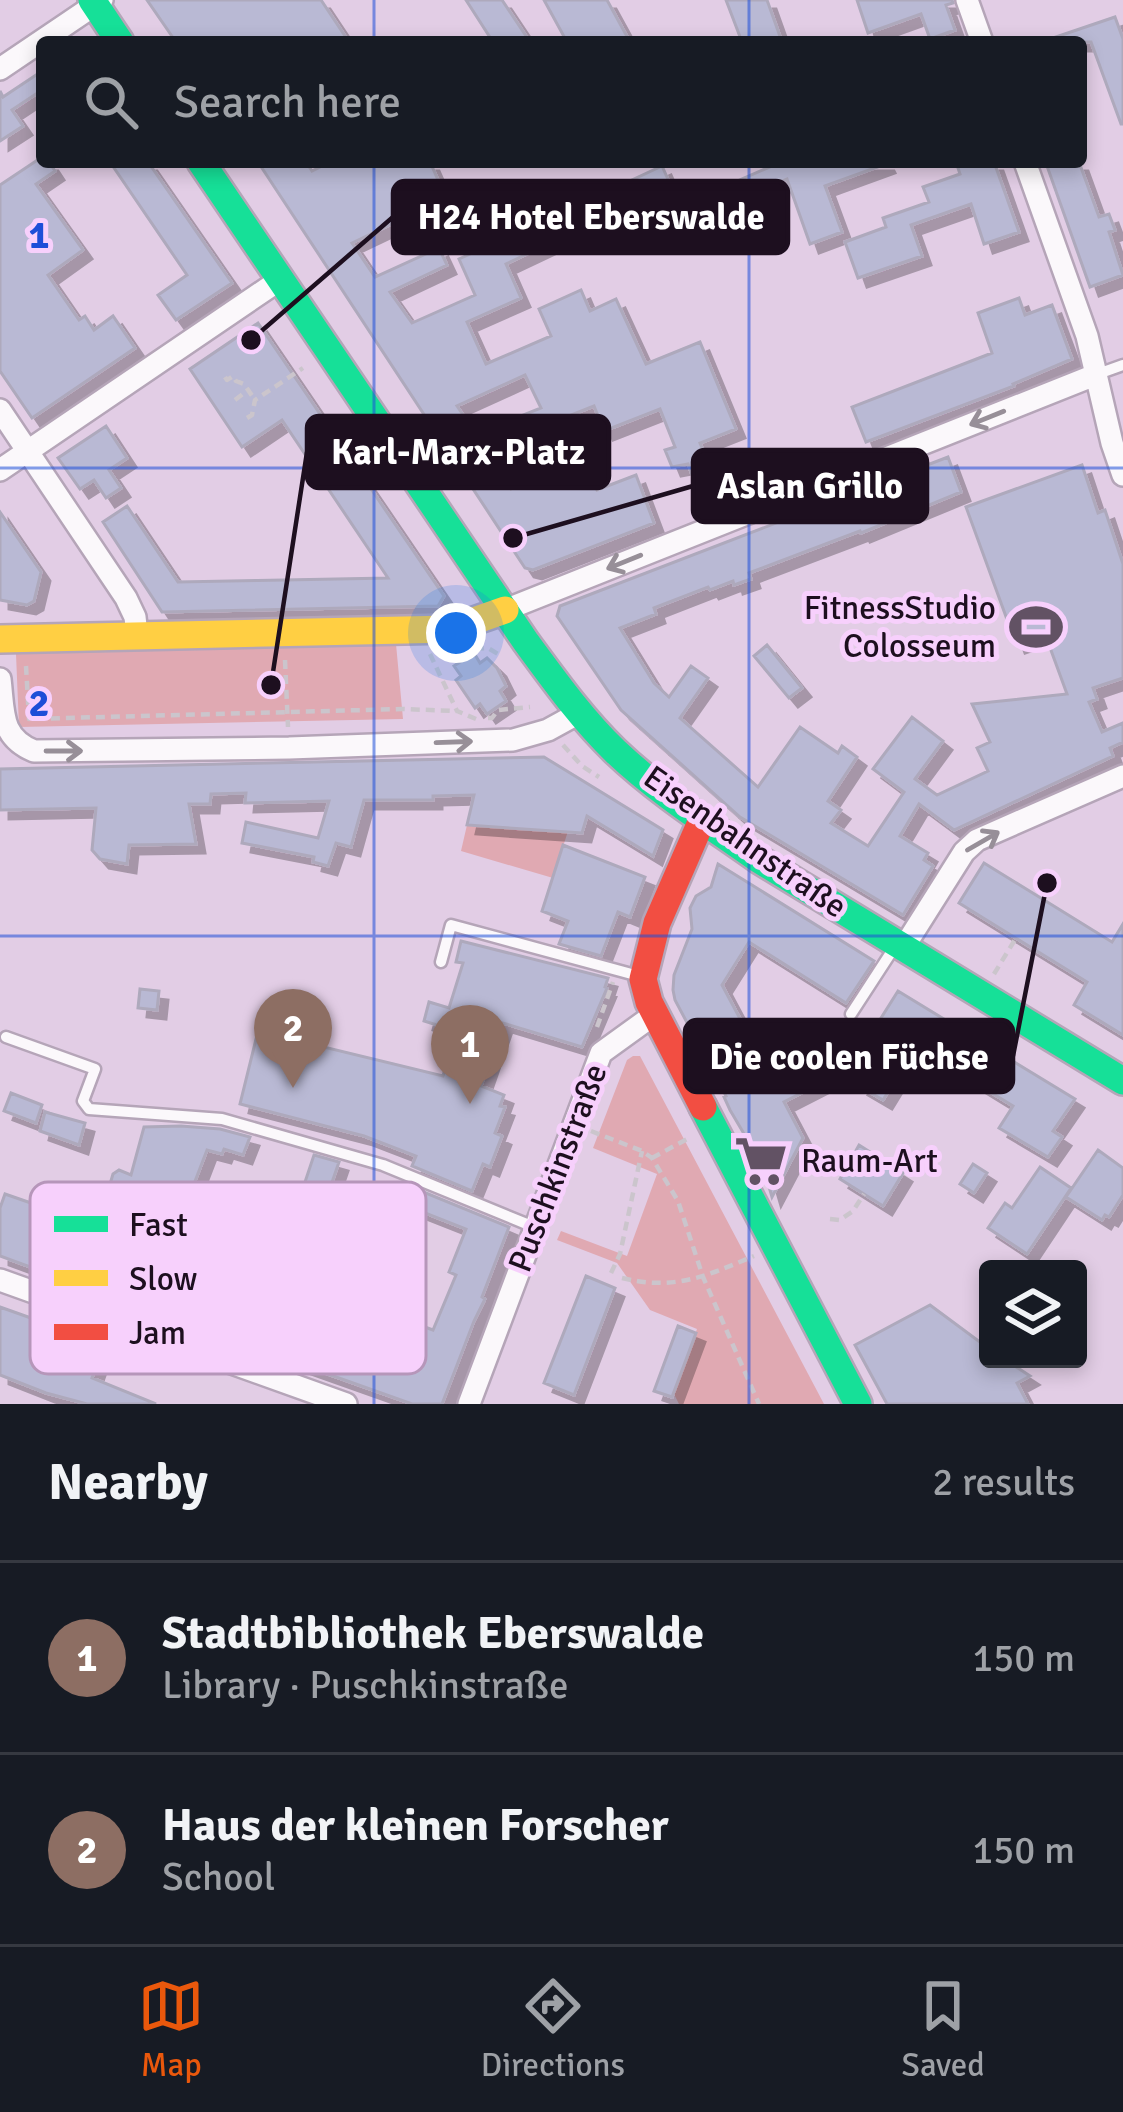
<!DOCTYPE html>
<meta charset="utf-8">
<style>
body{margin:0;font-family:Signika,sans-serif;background:#20242c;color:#f1f3f6}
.controls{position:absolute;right:36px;bottom:36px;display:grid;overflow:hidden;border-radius:12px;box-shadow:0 6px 18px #0003}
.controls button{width:108px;height:108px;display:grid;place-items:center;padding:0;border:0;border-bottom:3px solid #363941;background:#171b24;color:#f1f3f6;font:60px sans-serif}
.you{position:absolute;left:456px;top:633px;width:42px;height:42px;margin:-30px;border:9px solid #fff;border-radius:50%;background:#1a73e8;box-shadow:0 0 0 18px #1a73e833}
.badge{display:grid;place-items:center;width:78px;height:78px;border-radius:50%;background:#ea580c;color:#fff;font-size:39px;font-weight:700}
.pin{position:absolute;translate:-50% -99px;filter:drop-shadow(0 3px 6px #0008)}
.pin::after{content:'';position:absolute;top:63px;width:42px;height:36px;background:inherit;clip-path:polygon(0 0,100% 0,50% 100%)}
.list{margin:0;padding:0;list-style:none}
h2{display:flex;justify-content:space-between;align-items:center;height:156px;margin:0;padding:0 48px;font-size:51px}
h2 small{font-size:39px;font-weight:400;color:#9ea1a6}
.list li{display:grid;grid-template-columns:78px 1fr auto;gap:36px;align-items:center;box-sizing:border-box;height:192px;padding:0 48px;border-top:3px solid #363941}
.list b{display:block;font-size:45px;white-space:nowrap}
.list p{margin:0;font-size:39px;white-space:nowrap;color:#9ea1a6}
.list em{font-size:39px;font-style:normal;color:#9ea1a6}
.icon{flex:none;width:66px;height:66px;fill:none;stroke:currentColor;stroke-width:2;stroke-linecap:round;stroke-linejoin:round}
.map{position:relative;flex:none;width:1123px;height:1404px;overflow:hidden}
.search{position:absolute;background:#171b24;box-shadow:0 6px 18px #0003;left:36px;right:36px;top:36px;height:132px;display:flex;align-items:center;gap:30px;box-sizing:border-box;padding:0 42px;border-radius:12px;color:#9ea1a6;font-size:45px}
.sheet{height:540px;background:#171b24}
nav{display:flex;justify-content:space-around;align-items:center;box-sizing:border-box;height:168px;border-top:3px solid #363941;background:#171b24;font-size:33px;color:#9ea1a6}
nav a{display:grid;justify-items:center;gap:6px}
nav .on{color:#ea580c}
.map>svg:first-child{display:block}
.green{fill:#e0a9b2}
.building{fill:#b9b9d4;stroke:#aea9bc;stroke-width:3;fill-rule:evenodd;filter:url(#shadow)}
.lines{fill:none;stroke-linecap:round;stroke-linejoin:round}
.lane-casing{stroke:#b5a5b8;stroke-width:15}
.street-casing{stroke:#b5a5b8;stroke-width:26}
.fast-casing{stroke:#b5a5b8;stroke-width:32}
.slow-casing{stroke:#b5a5b8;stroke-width:32}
.jam-casing{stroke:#b5a5b8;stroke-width:32}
.path{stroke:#cbc5cc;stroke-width:4.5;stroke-dasharray:9 6;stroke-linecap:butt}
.lane{stroke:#fbf8fb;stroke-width:10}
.street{stroke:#fbf8fb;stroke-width:21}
.fast{stroke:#16e098;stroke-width:27}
.slow{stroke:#ffcf43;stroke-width:27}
.jam{stroke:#f24e42;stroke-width:27}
.oneway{stroke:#978f98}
.grid{fill:none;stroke:#1d4ed8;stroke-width:3;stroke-opacity:0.55}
.labels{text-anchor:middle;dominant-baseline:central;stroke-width:10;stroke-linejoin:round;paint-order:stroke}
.poi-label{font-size:33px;fill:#1d0f1f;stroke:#f7d0fc;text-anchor:end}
.street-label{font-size:33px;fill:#1d0f1f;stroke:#f7d0fc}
.key{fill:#f7d0fc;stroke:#b696ba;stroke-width:3}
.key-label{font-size:33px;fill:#1d0f1f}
.grid-label{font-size:39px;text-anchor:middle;font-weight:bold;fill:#1d4ed8;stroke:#f7d0fc;stroke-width:10;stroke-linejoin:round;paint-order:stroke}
.leader{fill:none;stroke:#1d0f1f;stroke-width:4.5}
.callout-dot{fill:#1d0f1f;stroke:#f7d0fc;stroke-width:4.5}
.callout{fill:#1d0f1f;stroke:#1d0f1f;stroke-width:4.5}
.callout-label{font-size:36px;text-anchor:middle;font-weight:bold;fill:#fff}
</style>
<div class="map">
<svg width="1123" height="1404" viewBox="0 0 1123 1404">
<defs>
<filter id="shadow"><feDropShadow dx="9" dy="9" stdDeviation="0" flood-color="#0004"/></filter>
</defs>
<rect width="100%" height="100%" fill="#e2cde5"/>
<path class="green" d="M396,644L403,719L19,727L16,654Z
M467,825L568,831L553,878L461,851Z
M633,1056H640L824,1404H679L674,1394L697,1329L650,1310L617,1263L557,1240L561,1231L627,1256L657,1174L593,1148L627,1060Z"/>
<path class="building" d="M147,0H321L349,42H176Z
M466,0H502L530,42H493Z
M544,0H607L630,42H567Z
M726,0H767L782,42H742Z
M857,0H952L953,3L946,5L955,30L930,39L921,14L868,33Z
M1115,17L1123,39V124H1121L1091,42H1051L1050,39Z
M42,71V90L12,110L23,126L0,141V91L3,97Z
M42,157V162H49L55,171L36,184L83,250L48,275L79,320L85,316L94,330L113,316L135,348L32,418L0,371V185Z
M110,162H148L232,283L176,320L158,295L187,275Z
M258,162H306L312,171L330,162H430L446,198L352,243L375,277L439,248L447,265L390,292L412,323L475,295L459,259L557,215L567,235L506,264L521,298L467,322L486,364L551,336L539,309L581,290L590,311L616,299L646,364L700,342L736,429L700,443L716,481L723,479L729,494L703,504L688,464L672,467L665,450L675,447L660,409L604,431L594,406L485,449L511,489L585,460L597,490L636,475L654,523L533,570L525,568ZM525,375L541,408L476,434L457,406Z
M781,162H885L886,164L825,186L842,232L810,244L787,179L643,242L617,187L662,166L680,206Z
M956,162H994L1019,232L984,244L971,204L911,225L922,256L858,278L845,242L886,227L883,218L929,202L923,187L960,174Z
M1059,162H1079L1099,217L1109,214L1115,230L1109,232L1123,275L1090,287L1047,166Z
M1019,298L1025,315L1052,305L1072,359L1013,384L1014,386L866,442L852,407L992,353L978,313Z
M258,323L444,596L438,606L162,612L103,522L127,506L178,582L388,578L282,420L242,447L190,369Z
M106,426L127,458L109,470L121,488L106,498L94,480L80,489L58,458Z
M948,457L961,492L861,533L860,531L749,573L751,579L734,585L733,581L710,590L708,587L654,608L656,614L620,628L654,683L669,697L691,666L708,678L680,718L758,787L800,727L838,753L842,746L857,757L828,801L841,810L831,823L868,846L904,792L873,769L912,717L943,741L915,779L937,795L988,771L977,748L990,742L972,704L1067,694L1045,634L1016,644L966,507L1082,465L1098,513L1105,510L1123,564V678L1093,688L1097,699L1089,702L1102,732L1123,723V742L1110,748L1113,756L954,830L919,804L900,836L928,853L924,860L933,866L903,915L740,817L621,710L557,616L560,606Z
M0,512L41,572L34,601L27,605L0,600Z
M767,645L802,688L789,698L754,656Z
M474,653L480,663L487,658L497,668L506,686L500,691L506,701L487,714L480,704L475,708L456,680L461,676L454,666Z
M544,757L663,830L653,856L587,816L582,833L467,825L474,795L433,796V800H364L351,847L336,843L328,866L313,862L314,857L242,843L246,822L318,838L329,801L245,803L246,793L211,794L210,804H189L196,844L129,845L127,864L100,859L92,850L96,808L0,810V769Z
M563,845L645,877L630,917L618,912L601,956L559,944L568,921L542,911Z
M984,863L1112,942L1123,924V1035L1074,1005L1087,982L959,903Z
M718,864L874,961L846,1003L749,942L722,985L760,1056L778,1045L801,1069L821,1083L784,1102L803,1138L772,1197L763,1166L730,1110L724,1097L726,1096L675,1000L673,990L674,975L692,929L690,908L696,896L711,887Z
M461,941L608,978L605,987L607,988L582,1047L503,1023L481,1086L504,1095L500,1106L505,1107L495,1133L502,1136L490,1167L483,1164L472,1191L412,1166L416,1156L364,1136L240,1104L258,1031L443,1076L456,1031L424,1021L429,1002L449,1008L463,963L456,962Z
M140,989L159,991L157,1010L138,1008Z
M898,991L1075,1099L1053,1131L1062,1137L1048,1157L999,1128L1013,1106L964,1076L967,1070L919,1041L883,1100L859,1086L890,1034L876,1026Z
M11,1093L42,1105L36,1123L4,1111Z
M45,1112L85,1123L79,1145L40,1131Z
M181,1126L220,1129L250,1137L243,1155L224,1149L222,1154L207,1150L192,1189L201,1192L199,1198L286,1230L274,1260L288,1264L283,1279L319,1292L328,1266L355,1275L346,1301L366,1311L350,1341L390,1355L403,1319L433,1330L456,1275L449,1272L466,1229L397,1202L404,1184L509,1227L482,1297L485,1299L474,1321L442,1404H412L246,1345L257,1314L203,1295L205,1288L134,1262L121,1300L0,1256V1208L5,1194L31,1203L34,1195L100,1218L113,1174L119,1170L131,1175L144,1127Z
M859,1145L903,1173L883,1206L840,1179Z
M1098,1150L1123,1168V1195L1109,1217L1105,1215L1102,1220L1066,1197Z
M314,1155L339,1162L329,1191L305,1182Z
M973,1164L987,1173L974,1193L960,1184Z
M1040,1167L1071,1188L1027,1254L988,1228L1005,1203L1012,1208Z
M586,1276L615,1288L574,1395L544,1383Z
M930,1305L988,1348V1359H1004L1030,1376L1017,1383L1028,1404H887L855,1345Z
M0,1307L104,1344L92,1378L156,1404H87L46,1393L0,1375Z
M678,1326L696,1333L672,1397L654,1391Z"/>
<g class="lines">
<g class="lane-casing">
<path id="lane" d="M1095,375L1123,365
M441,962L451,925L639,976
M851,1014L892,951
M6,1037L95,1069L83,1101L89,1109L222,1119L383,1165L534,1227"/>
</g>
<g class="street-casing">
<path id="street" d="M967,0L982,42
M0,69L102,0
M1025,162L1087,336L1112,443L1123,475
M0,410L126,598L135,617L137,635
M0,470L281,279
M505,610L1095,375
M0,679C4,712 0,737 34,751L289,748L513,740L548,730L579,713
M904,947L964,852L977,840L1123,776
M0,1280L346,1404
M469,1404L601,1053L655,1014"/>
</g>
<g class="fast-casing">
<path id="fast" d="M92,0L120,42
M201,162L526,642C554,680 581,718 615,751C658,792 710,825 758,859L1123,1081
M703,1107L858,1404"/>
</g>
<g class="slow-casing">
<path id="slow" d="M0,639L451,629L505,610"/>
</g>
<g class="jam-casing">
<path id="jam" d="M702,820L657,923L643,979L649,1002L703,1107"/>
</g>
<path class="path" d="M225,377L227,380L233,376L236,381L244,384L255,400
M235,400L248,390
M247,418L252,415L255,400L303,368
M475,649L488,648L498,654
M430,654L457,711L476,719
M285,660L288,727
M26,666L29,719L402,709L457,711
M488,718H492L498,710L530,707
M563,745L582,766L599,777
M994,974L1016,938
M597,1027L613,982
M591,1131L642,1151L652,1158L678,1201L703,1277L759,1404
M652,1158L689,1138
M830,1219L840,1220L853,1211L864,1194
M611,1273L620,1254L642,1151
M622,1278C675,1291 706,1276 754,1256"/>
<use href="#lane" class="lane"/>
<use href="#street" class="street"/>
<use href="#fast" class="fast"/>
<use href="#slow" class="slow"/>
<use href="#jam" class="jam"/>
</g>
<defs><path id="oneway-shaft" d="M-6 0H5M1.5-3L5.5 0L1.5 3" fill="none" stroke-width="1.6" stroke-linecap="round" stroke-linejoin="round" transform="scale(3)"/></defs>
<g class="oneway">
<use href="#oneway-shaft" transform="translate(987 418) rotate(158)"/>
<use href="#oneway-shaft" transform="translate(624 562) rotate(158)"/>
<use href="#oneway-shaft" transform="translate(454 742) rotate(-2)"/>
<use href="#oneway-shaft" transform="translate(64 751)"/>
<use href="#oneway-shaft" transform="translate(983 841) rotate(-30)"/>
</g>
<path class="grid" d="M374,0V42M749,0V42M374,162V1404M749,162V1404M0,468H1123M0,936H1123"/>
<defs>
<g id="stadium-bare" transform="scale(4.14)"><path d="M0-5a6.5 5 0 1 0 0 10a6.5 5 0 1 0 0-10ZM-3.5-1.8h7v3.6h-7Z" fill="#625264" stroke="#f7d0fc" stroke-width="2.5" paint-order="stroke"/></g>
<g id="supermarket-bare" transform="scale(4.14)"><path d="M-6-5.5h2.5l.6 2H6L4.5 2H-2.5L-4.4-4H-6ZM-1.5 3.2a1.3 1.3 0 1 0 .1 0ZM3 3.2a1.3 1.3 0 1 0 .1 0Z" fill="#625264" stroke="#f7d0fc" stroke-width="2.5" paint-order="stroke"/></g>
</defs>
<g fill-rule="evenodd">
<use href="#stadium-bare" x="1036" y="627"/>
<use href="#supermarket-bare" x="761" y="1161"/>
</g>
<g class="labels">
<g class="poi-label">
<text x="996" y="608">FitnessStudio<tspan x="996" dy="38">Colosseum</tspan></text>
<text x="801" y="1161" text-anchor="start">Raum-Art</text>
</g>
<g class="street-label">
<text transform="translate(745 842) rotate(35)">Eisenbahnstraße</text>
<text transform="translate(558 1168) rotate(-69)">Puschkinstraße</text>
</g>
</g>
<rect x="30" y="1182" width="396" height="192" rx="18" class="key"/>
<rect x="54" y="1216" width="54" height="16" fill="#16e098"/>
<rect x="54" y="1270" width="54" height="16" fill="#ffcf43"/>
<rect x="54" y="1324" width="54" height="16" fill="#f24e42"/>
<g class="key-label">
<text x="129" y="1236">Fast</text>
<text x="129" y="1290">Slow</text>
<text x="129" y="1344">Jam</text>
</g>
<g class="grid-label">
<text x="39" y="248">1</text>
<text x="39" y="716">2</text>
</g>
<path class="leader" d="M251 340L393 217M271 685L307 452M513 538L693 486M1047 883L1013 1056"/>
<g class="callout-dot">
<circle cx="251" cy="340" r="12"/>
<circle cx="271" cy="685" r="12"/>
<circle cx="513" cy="538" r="12"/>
<circle cx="1047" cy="883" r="12"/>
</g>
<g class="callout">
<rect x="393" y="181" width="395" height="72" rx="12"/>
<rect x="307" y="416" width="302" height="72" rx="12"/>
<rect x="693" y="450" width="234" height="72" rx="12"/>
<rect x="685" y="1020" width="328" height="72" rx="12"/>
</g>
<g class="callout-label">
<text x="591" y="229">H24 Hotel Eberswalde</text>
<text x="458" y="464">Karl-Marx-Platz</text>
<text x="810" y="498">Aslan Grillo</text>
<text x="849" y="1069">Die coolen Füchse</text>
</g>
</svg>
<div class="controls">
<button><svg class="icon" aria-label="layers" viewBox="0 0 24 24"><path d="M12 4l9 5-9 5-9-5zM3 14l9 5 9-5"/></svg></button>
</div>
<div class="you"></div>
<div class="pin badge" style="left:470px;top:1104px;background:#8d6e63">1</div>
<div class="pin badge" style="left:293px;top:1088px;background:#8d6e63">2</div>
<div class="search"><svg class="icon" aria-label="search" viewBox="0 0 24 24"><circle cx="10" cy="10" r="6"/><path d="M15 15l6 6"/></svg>Search here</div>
</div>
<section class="sheet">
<h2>Nearby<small>2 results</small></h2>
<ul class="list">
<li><span class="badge" style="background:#8d6e63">1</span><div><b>Stadtbibliothek Eberswalde</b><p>Library · Puschkinstraße</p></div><em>150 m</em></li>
<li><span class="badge" style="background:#8d6e63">2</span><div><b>Haus der kleinen Forscher</b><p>School</p></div><em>150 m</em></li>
</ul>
</section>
<nav>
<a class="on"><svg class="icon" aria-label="map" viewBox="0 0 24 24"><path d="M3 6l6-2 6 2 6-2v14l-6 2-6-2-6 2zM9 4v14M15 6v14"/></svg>Map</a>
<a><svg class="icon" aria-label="directions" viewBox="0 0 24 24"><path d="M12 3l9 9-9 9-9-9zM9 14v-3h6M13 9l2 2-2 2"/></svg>Directions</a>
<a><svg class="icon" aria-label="saved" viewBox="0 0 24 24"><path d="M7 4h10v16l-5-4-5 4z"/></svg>Saved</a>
</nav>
